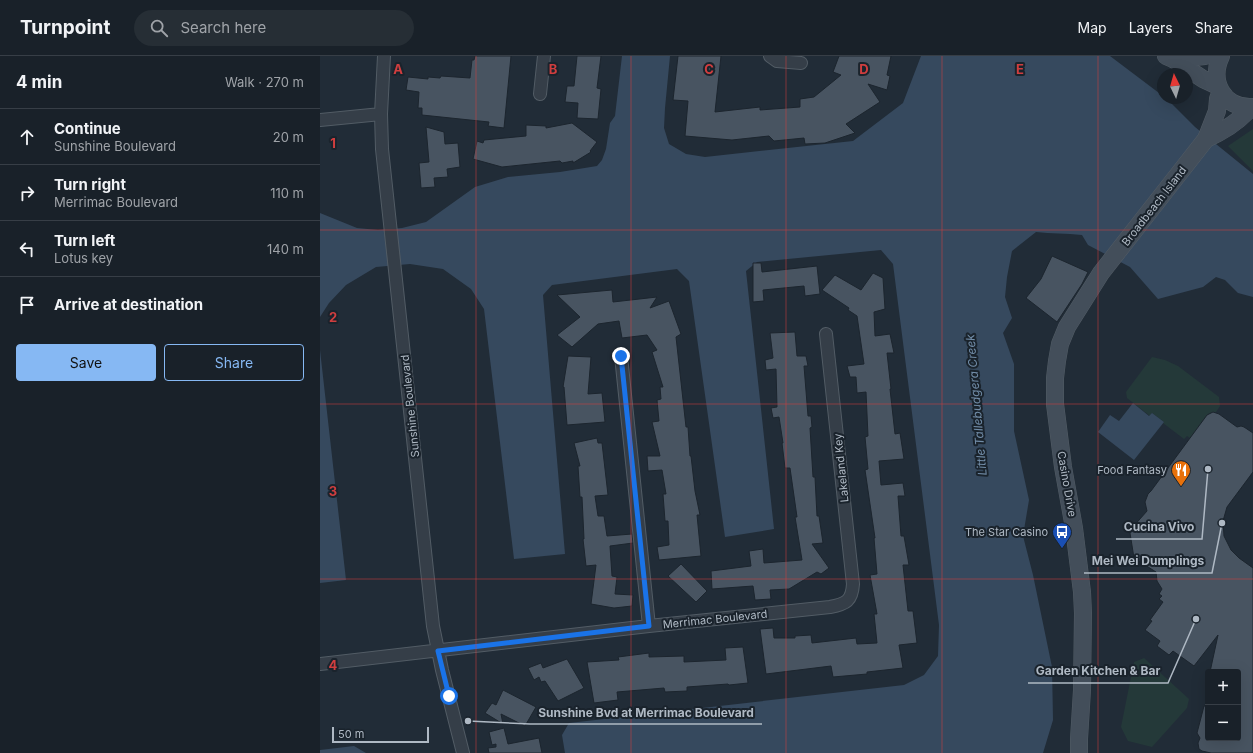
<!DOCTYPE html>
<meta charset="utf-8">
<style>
body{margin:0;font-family:Inter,sans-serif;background:#262e35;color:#f1f3f6}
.controls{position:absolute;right:12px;bottom:12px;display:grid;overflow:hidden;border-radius:4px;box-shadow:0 4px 16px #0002}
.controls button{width:36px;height:36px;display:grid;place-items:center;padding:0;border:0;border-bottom:1px solid #373e46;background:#192129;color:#f1f3f6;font:20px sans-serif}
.compass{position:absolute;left:837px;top:12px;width:36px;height:36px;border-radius:50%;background:#192129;box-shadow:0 4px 16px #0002;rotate:355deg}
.scale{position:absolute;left:12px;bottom:10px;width:97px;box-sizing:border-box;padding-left:4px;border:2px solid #afb9c4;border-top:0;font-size:11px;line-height:14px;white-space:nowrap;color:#afb9c4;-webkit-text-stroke:3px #1a232c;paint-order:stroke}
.stop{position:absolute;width:12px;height:12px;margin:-9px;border:3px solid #1a73e8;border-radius:50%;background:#fff}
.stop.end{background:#1a73e8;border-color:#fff;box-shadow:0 1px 4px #0008}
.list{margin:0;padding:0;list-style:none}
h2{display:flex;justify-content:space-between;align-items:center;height:52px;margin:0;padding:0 16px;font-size:17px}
h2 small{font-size:13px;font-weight:400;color:#9fa3a8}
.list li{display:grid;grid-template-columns:26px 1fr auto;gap:12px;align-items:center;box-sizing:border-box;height:56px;padding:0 16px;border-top:1px solid #373e46}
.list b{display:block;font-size:15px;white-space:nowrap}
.list p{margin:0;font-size:13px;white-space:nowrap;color:#9fa3a8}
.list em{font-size:13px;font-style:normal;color:#9fa3a8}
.actions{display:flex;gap:8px;padding:12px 16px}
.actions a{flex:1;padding:9px 0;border:1px solid #86b8f3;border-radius:4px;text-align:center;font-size:14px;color:#86b8f3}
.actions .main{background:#86b8f3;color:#111}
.icon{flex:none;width:22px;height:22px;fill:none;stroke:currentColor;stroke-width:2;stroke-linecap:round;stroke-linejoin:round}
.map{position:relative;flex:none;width:933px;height:697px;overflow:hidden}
header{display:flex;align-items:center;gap:24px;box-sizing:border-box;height:56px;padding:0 20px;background:#192129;border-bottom:1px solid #373e46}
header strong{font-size:19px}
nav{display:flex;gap:22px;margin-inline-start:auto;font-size:14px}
.search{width:280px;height:36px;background:#262e35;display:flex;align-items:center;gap:10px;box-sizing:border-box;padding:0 14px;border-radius:22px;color:#9fa3a8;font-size:15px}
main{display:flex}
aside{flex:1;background:#192129}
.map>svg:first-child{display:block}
.green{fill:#243939}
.water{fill:#36495e}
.building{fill:#485461;stroke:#1c252e}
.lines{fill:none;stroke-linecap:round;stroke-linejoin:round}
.street-casing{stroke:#525c65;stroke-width:14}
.secondary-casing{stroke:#525c65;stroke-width:18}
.street{stroke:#353e48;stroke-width:12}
.secondary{stroke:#434e5a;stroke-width:17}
.route{stroke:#1a73e8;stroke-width:5}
.grid{fill:none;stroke:#d03e3f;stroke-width:1;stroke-opacity:0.55}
.labels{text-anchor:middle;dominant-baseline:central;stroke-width:4;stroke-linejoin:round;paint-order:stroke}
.street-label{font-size:11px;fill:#afb9c4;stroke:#1a232c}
.poi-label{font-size:11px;fill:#afb9c4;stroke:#1a232c;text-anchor:end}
.water-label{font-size:12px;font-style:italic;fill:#718ca7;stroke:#1a232c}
.grid-label{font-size:13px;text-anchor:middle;font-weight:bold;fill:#d03e3f;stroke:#1a232c;stroke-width:4;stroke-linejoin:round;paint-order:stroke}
.leader{fill:none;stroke:#afb9c4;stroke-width:1.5}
.callout-dot{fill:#afb9c4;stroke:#1a232c;stroke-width:1.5}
.callout-label{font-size:12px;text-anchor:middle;font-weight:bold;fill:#afb9c4;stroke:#1a232c;stroke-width:4;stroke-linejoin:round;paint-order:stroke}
</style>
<header>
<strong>Turnpoint</strong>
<div class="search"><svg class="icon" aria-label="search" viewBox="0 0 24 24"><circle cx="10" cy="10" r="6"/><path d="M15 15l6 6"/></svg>Search here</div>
<nav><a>Map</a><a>Layers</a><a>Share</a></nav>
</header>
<main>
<aside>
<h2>4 min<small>Walk · 270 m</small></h2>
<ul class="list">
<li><svg class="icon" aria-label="ahead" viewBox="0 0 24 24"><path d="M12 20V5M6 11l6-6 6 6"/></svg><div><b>Continue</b><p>Sunshine Boulevard</p></div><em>20 m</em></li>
<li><svg class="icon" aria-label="right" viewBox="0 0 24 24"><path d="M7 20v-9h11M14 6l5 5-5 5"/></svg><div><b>Turn right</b><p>Merrimac Boulevard</p></div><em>110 m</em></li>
<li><svg class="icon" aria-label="left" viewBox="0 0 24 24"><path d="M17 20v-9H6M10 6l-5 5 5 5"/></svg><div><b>Turn left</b><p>Lotus key</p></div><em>140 m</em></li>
<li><svg class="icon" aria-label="arrive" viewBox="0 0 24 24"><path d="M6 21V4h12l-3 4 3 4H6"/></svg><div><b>Arrive at destination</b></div></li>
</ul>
<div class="actions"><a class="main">Save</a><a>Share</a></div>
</aside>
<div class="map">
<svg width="933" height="697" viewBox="0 0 933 697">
<rect width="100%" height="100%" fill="#212c37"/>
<path class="green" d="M933,73V115L908,90Z
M832,301L845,304L858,310L899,341L900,350L896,356L890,357L887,359L870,382L867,380L864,383L843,367L844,366L832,357L830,360L807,342L806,336Z
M824,602L869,643L867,652L832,691L808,685L801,671L814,606Z"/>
<path class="water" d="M302,0H350L345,52L344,72L349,88L366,98L385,101L533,85L583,47L601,0H790L843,40V42H846L875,71L933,118V241L918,237L905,224L896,221L883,231L838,243L810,211L768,189L762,179C746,177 731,178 716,176L692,195L687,221L685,241L692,262L683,277L694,308V375L709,444L703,480L713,519L732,611L733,664L723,697H245L242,679L249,667L584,629L604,619L618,600L619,569L573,208L561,194L437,206L426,215L454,473L405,481L369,225L357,213L232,229L223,239L245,498L194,503L164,253L151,233L123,213L90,208L56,211L26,229L9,247L0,261V157L37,172L58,174L82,172L106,166L155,131L188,121L240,116L277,110L282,104L286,93L290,67L295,60Z
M0,294L26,524L0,527Z
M813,347L829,360L832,357L844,366L814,404L778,376L790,359L799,365Z
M34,690L46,697H0V694Z"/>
<path class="building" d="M155,0H191L184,72L168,70L169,66L102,59V52H98L99,36L86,34L88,21L108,23V21L120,22L121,20L150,22L152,4H154Z
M257,0H281L277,32L281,33L278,63L257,62L258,47L245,46L247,30H254Z
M358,0H401L395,56L440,51V54L480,51V43L494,41L521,19L513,16L519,0H571L567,19L570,20L567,34L548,28L560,46L526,68L535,77L505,87L485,88L484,82L454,85L449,80L412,84L365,80L368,45L353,44Z
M252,67L277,86L270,95L271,96L253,107V105L242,107L240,105L182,111L153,103L157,85L163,87L164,84L206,80V69L226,70V72Z
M106,71L124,76L125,88L138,87L140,111L127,113L128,121L114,122L115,131L101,132L99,107L109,106Z
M732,200L768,216L762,228L737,266L706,242L721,223Z
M433,207H441L442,216L497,210L500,238L485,240L484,230L443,234L444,245L433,246Z
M553,217L563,222L565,253L554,256L555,280L570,278L574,297H567L571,333H570L575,378L580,377L584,403L559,405L561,429L583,427L585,440H578L581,480H584L589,509H583L588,555H593L597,587L579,589L583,612L547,616V618L513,621L511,610L446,618L440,573L453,572L454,582H475V580L491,579L492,587L536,582L537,588L557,587L554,558H557L550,519L557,518L554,482H555L545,414L548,413L545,381L548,380L546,336L537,337L536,321H530L527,310L544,308L537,260L528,254L529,252L502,234L515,219L541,234Z
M292,234L293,246L337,241L330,252L349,245L361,278L356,281L366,371H368L370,400H371L375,435L380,459H377L381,500L339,504L337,491L349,489L348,465H345L343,438H346L342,414L328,415L327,400H340L332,366L339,365L337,344L341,343L340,331H343L332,296L337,294L327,279L302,282L299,265L278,268L252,291L237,279L260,261L237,239Z
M475,276L477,300H486L488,310H484L488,360H491L492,371L490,372L493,421H495L497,460H499L503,487L492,488L509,512L501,518L497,516L469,533L450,534L451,543L435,544L433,530L392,533L391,515L431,510L429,495L443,493L444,507L482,504L475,461H477L470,412H465L462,387H463L459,361L453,362L451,352L457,351L456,313L446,314L445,304L453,302L450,277Z
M248,300L271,301L268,338L282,337L285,366L247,369L244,331H243Z
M893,356L899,358L917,371L921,370L924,371L933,377V416L907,451L903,465L904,480L911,494L919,502L933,512V697H891L882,695L879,693L878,687L880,682L877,677L884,650H888V682H918V616H890L898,579L874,610L853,595L849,599L837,590L840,585L825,574L832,565L830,564L843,546L839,543L842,540L839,538L842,533L837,525L836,516L814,502L810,477L812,472L827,455L825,446L828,438L831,435L887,359Z
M277,382L278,387H282L288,439L275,440L278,460H284L287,480L312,478L313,487L290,490L292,520L297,521L295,538L313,539L312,550L294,552L271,548L276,509L266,510L263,483H264L262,441H260L258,410H260L254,387Z
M361,508L387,535L376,546L348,520Z
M423,591L428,627L409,629L408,628L367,631V635L345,636L344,632L297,636L298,644L274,647L267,606L299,604L298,601L329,597V601L364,600V606L406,604L405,592Z
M247,603L264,632L238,645L225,625L221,626L219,621L214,624L208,612L221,607L223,612Z
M183,634L216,651L205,670L181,658L183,668L165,657L172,647L176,649Z
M184,672L188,688L219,682L222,697H169L168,692L176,691V688L172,689L169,676Z"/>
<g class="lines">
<g class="street-casing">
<path id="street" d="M64,0L61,58L62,93L113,570L122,614L143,697
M450,0L457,5L481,7
M220,38L224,0
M0,64L61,58
M301,300L329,570
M0,608L329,570L510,551C526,548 532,545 533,528L506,278"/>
</g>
<g class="secondary-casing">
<path id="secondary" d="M846,0L853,3L883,23L898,30
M901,0C889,25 903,53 933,51
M853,3L885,0
M886,83C904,75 919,66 931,51
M759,697V683L762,634L763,557L762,536L754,472L743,411L735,348V322L737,305L740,288L747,271L781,217L886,83L897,55L898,43L901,35"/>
</g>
<use href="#street" class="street"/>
<use href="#secondary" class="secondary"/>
</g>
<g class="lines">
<path class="route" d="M129,640L118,595L329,570L301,300"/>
</g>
<path class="grid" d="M156,0V697M311,0V697M466,0V697M622,0V697M778,0V697M0,174H933M0,348H933M0,523H933"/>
<defs>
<g id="restaurant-pin" transform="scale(1)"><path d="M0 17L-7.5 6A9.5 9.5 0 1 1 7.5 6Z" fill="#e8710a" stroke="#1a232c"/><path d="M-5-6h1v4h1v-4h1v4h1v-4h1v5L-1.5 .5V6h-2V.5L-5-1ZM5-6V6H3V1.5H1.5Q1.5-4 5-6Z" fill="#fff"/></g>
<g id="bus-pin" transform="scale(1)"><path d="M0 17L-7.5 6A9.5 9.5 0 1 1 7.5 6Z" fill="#1a4fb4" stroke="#1a232c"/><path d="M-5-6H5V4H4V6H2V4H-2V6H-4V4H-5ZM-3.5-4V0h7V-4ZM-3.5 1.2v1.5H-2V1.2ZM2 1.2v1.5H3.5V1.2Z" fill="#fff"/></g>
</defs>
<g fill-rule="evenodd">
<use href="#restaurant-pin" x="861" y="414"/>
<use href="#bus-pin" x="742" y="476"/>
</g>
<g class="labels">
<g class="street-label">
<text transform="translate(834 150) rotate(-52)">Broadbeach Island</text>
<text transform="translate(90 350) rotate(-96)">Sunshine Boulevard</text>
<text transform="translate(521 412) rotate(-96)">Lakeland Key</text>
<text transform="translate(747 428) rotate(80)">Casino Drive</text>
<text transform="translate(395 563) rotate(-6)">Merrimac Boulevard</text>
</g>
<g class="poi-label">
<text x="847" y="414">Food Fantasy</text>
<text x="728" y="476">The Star Casino</text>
</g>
<g class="water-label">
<text transform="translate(656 349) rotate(-95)">Little Tallebudgera Creek</text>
</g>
</g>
<g class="grid-label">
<text x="78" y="18">A</text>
<text x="233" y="18">B</text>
<text x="389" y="18">C</text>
<text x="544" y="18">D</text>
<text x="700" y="18">E</text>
<text x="13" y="92">1</text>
<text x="13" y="266">2</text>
<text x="13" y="440">3</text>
<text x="13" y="614">4</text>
</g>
<path class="leader" d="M888 413L882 483H796M902 467L892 517H764M876 563L848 627H708M148 665L210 668H442"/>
<g class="callout-dot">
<circle cx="888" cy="413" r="4"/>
<circle cx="902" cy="467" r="4"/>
<circle cx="876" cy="563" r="4"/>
<circle cx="148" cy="665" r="4"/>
</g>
<g class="callout-label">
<text x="839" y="475">Cucina Vivo</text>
<text x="828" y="509">Mei Wei Dumplings</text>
<text x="778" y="619">Garden Kitchen &amp; Bar</text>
<text x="326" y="661">Sunshine Bvd at Merrimac Boulevard</text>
</g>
</svg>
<div class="controls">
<button>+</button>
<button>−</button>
</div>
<svg class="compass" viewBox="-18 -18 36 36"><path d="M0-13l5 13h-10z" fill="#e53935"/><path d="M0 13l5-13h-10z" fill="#9fa3a8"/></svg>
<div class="scale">50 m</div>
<div class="stop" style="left:129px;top:640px"></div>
<div class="stop end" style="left:301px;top:300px"></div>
</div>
</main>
